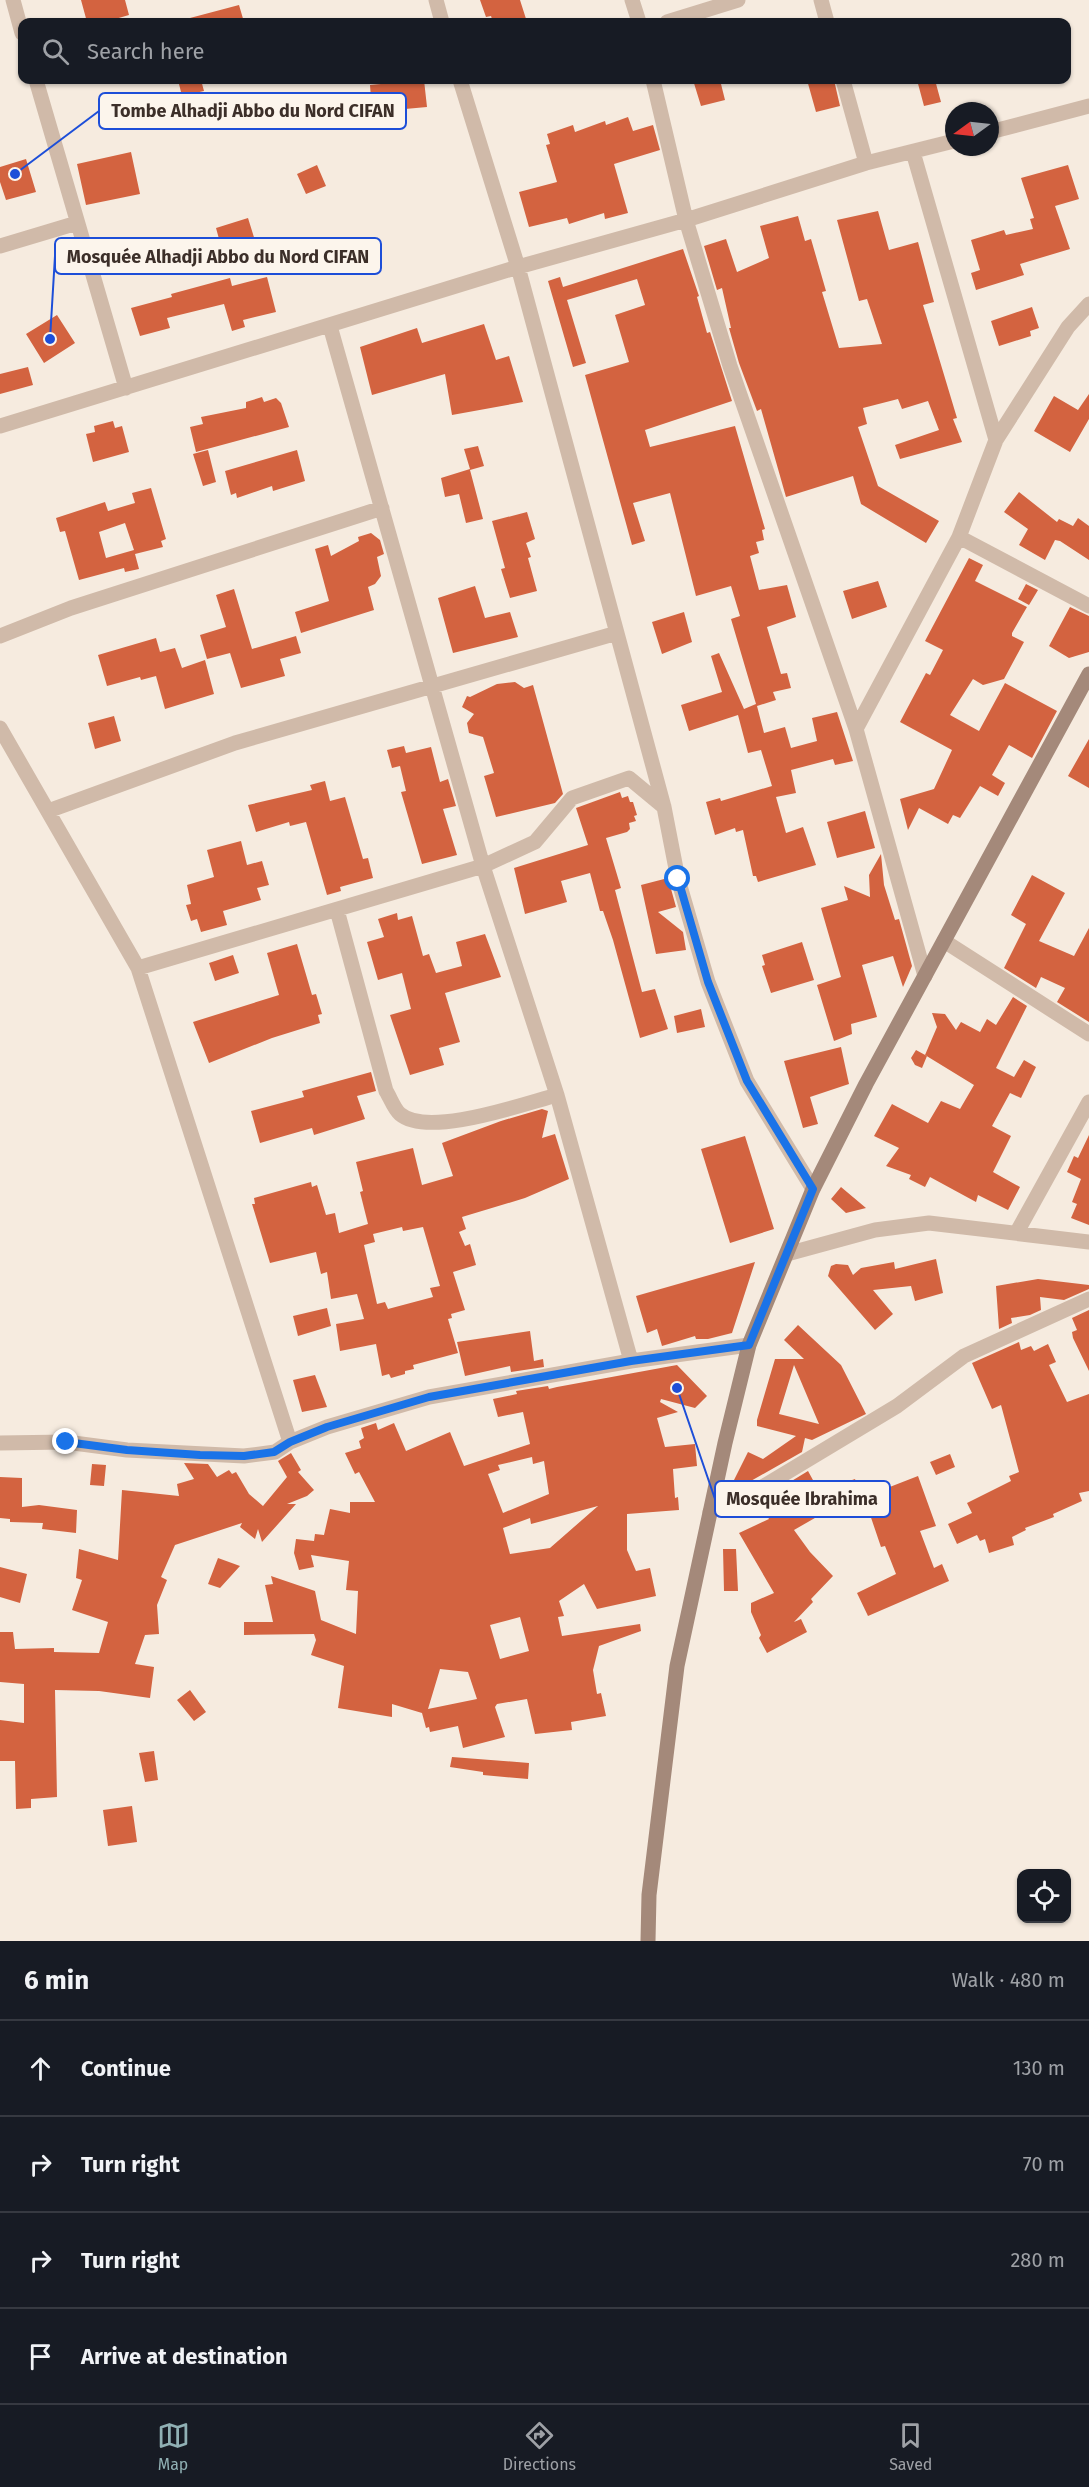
<!DOCTYPE html>
<meta charset="utf-8">
<style>
body{margin:0;font-family:"Fira Sans",sans-serif;background:#242831;color:#f1f3f6}
.controls{position:absolute;right:18px;bottom:18px;display:grid;overflow:hidden;border-radius:12px;box-shadow:0 2px 4px #0004}
.controls button{width:54px;height:54px;display:grid;place-items:center;padding:0;border:0;border-bottom:2px solid #363941;background:#171b24;color:#f1f3f6;font:30px sans-serif}
.compass{position:absolute;left:945px;top:102px;width:54px;height:54px;border-radius:50%;background:#171b24;box-shadow:0 2px 4px #0004;rotate:255deg}
.stop{position:absolute;width:18px;height:18px;margin:-14px;border:4px solid #1a73e8;border-radius:50%;background:#fff}
.stop.end{background:#1a73e8;border-color:#fff;box-shadow:0 2px 6px #0008}
.list{margin:0;padding:0;list-style:none}
h2{display:flex;justify-content:space-between;align-items:center;height:78px;margin:0;padding:0 24px;font-size:26px}
h2 small{font-size:20px;font-weight:400;color:#9ea1a6}
.list li{display:grid;grid-template-columns:39px 1fr auto;gap:18px;align-items:center;box-sizing:border-box;height:96px;padding:0 24px;border-top:2px solid #363941}
.list b{display:block;font-size:22px;white-space:nowrap}
.list em{font-size:20px;font-style:normal;color:#9ea1a6}
.icon{flex:none;width:33px;height:33px;fill:none;stroke:currentColor;stroke-width:2;stroke-linecap:round;stroke-linejoin:round}
.map{position:relative;flex:none;width:1089px;height:1941px;overflow:hidden}
.search{position:absolute;background:#171b24;box-shadow:0 2px 4px #0004;left:18px;right:18px;top:18px;height:66px;display:flex;align-items:center;gap:15px;box-sizing:border-box;padding:0 21px;border-radius:12px;color:#9ea1a6;font-size:22px}
.sheet{height:462px;background:#171b24}
nav{display:flex;justify-content:space-around;align-items:center;box-sizing:border-box;height:84px;border-top:2px solid #363941;background:#171b24;font-size:16px;color:#9ea1a6}
nav a{display:grid;justify-items:center;gap:3px}
nav .on{color:#90b0b4}
.map>svg:first-child{display:block}
.building{fill:#d36340;fill-rule:evenodd}
.lines{fill:none;stroke-linecap:round;stroke-linejoin:round}
.street{stroke:#d0baa9;stroke-width:15}
.secondary{stroke:#a4897a;stroke-width:15}
.route{stroke:#1a73e8;stroke-width:8}
.leader{fill:none;stroke:#1d4ed8;stroke-width:2}
.callout-dot{fill:#1d4ed8;stroke:#fcf5ec;stroke-width:2}
.callout{fill:#fcf5ec;stroke:#1d4ed8;stroke-width:2}
.callout-label{font-size:18px;text-anchor:middle;font-weight:bold;fill:#3c2f29}
</style>
<div class="map">
<svg width="1089" height="1941" viewBox="0 0 1089 1941">
<rect width="100%" height="100%" fill="#f6ebdf"/>
<path class="building" d="M81,0H125L129,15L105,22H87Z
M480,0H520L527,22H493L491,16L486,17Z
M239,5L244,22H190V18Z
M178,80H201L204,91L182,96Z
M424,80L427,107L372,112L370,85Z
M693,80H720L725,100L701,106Z
M807,80H834L840,106L816,112Z
M917,80H935L941,102L924,106Z
M628,117L633,131L653,125L660,150L614,164L628,213L605,219L604,213L569,224L567,218L529,227L519,192L557,182L546,145L550,144L547,134L573,125L575,132L605,121L606,125Z
M131,152L140,194L86,205L77,164Z
M26,159L36,192L6,200L0,182V167Z
M317,165L326,186L306,194L297,174Z
M1068,165L1079,199L1055,206L1070,249L1020,264L1024,275L976,290L971,273L980,270L971,240L1004,230L1006,235L1033,229L1030,219L1034,218L1021,178Z
M878,211L889,250L918,242L934,302L923,305L957,418L953,419L962,442L900,459L895,445L939,430L928,401L902,409L898,399L863,408L867,424L858,427L878,486L939,521L926,543L861,504L853,476L786,497L761,409L757,411L739,363L729,328H731L722,288L717,290L704,246L726,239L737,272L769,258L760,226L798,216L805,241L811,239L826,291L822,292L839,348L882,344L867,299L859,301L837,220Z
M248,218L257,247L224,257L216,228Z
M683,249L699,296L697,297L707,333L710,332L732,401L645,430L650,447L735,426L765,529L762,530L764,540L756,542L759,553L750,556L759,590L787,585L796,617L767,627L781,674L787,673L791,688L773,692L776,700L757,706L764,733L785,727L791,748L817,741L812,718L837,712L853,761L835,765L833,759L791,770L796,793L776,797L786,833L803,827L816,865L758,882L756,876H753L743,830L736,832L735,828L715,835L706,802L720,798L721,801L772,786L761,750L748,753L738,715L689,731L681,705L722,692L711,656L719,653L744,709L756,704L731,619L740,616L731,586L696,596L670,493L633,503L645,541L632,545L585,375L629,362L615,315L645,305L637,279L567,300L586,363L573,367L548,281L560,277L563,287Z
M267,277L276,312L243,320L245,327L232,331L224,304L167,318L170,328L140,336L131,308L172,297L171,294L230,278L232,286Z
M1032,307L1039,328L1030,331L1031,336L999,346L991,321Z
M57,315L75,343L44,363L26,334Z
M484,324L496,360L509,356L523,402L452,415L445,374L372,395L360,347L417,328L422,343Z
M28,367L33,385L0,394V374Z
M1089,394V419L1070,452L1034,431L1054,396L1078,410Z
M262,397L264,402L276,398L281,403L289,427L196,452L190,427L203,424L201,417L246,408V402Z
M113,421L115,428L122,426L129,452L93,462L86,434L95,432L94,426Z
M478,446L484,466L470,470L483,519L466,523L459,494L445,497L441,478L470,469L464,449Z
M208,450L216,482L203,486L193,454Z
M297,450L305,481L273,491L272,486L237,498L236,493L231,495L225,471Z
M151,488L166,539L161,541L163,547L135,554L139,569L125,572L124,568L79,580L65,531L60,532L56,518L105,502L108,511L135,503L132,493ZM125,523L134,550L106,558L99,532Z
M1019,492L1057,522L1059,519L1073,526L1078,518L1089,526V560L1060,541L1055,540L1045,560L1019,545L1028,529L1004,512Z
M527,512L535,539L526,543L531,557L528,558L537,591L510,598L501,569L505,568L492,521Z
M371,533L380,540L384,554L377,557L381,576L375,584L368,587L374,610L301,633L295,612L329,601L315,549L328,545L331,556L359,541L358,537Z
M969,558L983,565L975,581L1027,607L1012,633V636L1024,642L1004,679L983,685L973,679L950,715L979,731L1005,683L1057,711L1032,758L1009,745L992,775L1005,783L998,796L980,786L960,818L953,815L948,824L919,808L908,830L900,799L934,789L952,750L900,722L926,673L930,675L943,650L925,641Z
M878,581L887,607L852,619L843,591Z
M1026,584L1038,590L1029,605L1018,599Z
M475,586L485,618L510,612L518,637L453,653L438,598Z
M234,589L252,649L296,636L301,653L280,659L285,676L241,688L230,653L207,659L200,635L226,627L216,595Z
M1070,607L1089,616V652L1069,658L1049,646Z
M684,612L692,642L662,654L652,622Z
M156,638L160,652L175,648L182,668L205,660L214,694L165,709L156,676L141,680L140,677L107,686L98,655Z
M515,682L524,688L533,685L563,794L555,803L496,817L484,776L494,773L483,737L469,733L467,723L474,714L462,707L467,696L470,697L497,684Z
M114,716L121,741L95,749L88,723Z
M1089,739V788L1068,776Z
M404,746L406,753L431,747L440,782L448,779L456,806L443,809L457,855L422,864L401,792L406,791L400,766L392,768L387,750Z
M325,781L330,801L345,797L363,859L368,858L373,878L340,887L341,891L327,895L306,822L290,826L289,822L256,832L248,805L312,790L310,785Z
M620,792L622,798L628,796L630,802H633L637,815L634,816L636,821L629,823L630,829L627,832L606,838L621,888L615,890L642,992L655,989L668,1029L640,1038L613,940L603,911H600L590,873L561,881L567,902L525,914L514,868L588,845L576,808Z
M865,811L875,848L837,858L827,822Z
M241,841L247,865L262,861L269,885L257,888L261,900L223,911L227,925L201,932L197,919L191,921L186,905L191,904L187,885L214,877L207,850Z
M881,854L884,885L895,920L899,919L912,966L903,987L893,956L862,965L877,1017L851,1024L852,1034L834,1041L817,985L841,977L821,908L848,900L844,886L870,897L869,875Z
M1032,875L1065,893L1039,941L1074,956L1089,928V1022L1057,1002L1065,988L1041,977L1036,988L1004,968L1026,924L1011,915Z
M668,878L676,907L658,912L683,932L686,950L656,954L641,885Z
M397,913L398,920L412,916L423,956L429,954L436,973L462,966L456,942L485,934L501,977L445,993L460,1042L439,1048L444,1065L410,1075L390,1015L411,1009L402,973L378,980L367,942L384,937L378,919Z
M802,942L814,980L771,993L762,966L765,965L762,955Z
M297,944L312,995L316,994L322,1014L318,1015L320,1023L272,1038L209,1063L193,1022L279,995L267,953Z
M233,955L239,973L215,981L209,963Z
M1013,997L1027,1006L996,1068L1014,1077L1024,1060L1036,1067L1021,1098L1010,1093L992,1126L1011,1136L993,1172L1020,1187L1008,1210L978,1195L976,1202L930,1177L925,1187L909,1179L911,1175L886,1166L899,1148L874,1136L892,1104L928,1123L941,1101L960,1109L974,1085L925,1055L937,1027L932,1013L945,1014L956,1030L961,1022L980,1032L987,1019L996,1025Z
M701,1009L705,1027L677,1033L674,1016Z
M841,1047L849,1084L810,1097L818,1124L803,1128L784,1061Z
M916,1050L927,1056L922,1068L915,1065L911,1058Z
M371,1072L376,1091L357,1096L365,1119L314,1135L312,1128L260,1143L251,1111L304,1097L302,1091Z
M542,1109L548,1111L542,1138L555,1134L569,1179L525,1198L462,1217L466,1229L459,1232L465,1246L470,1244L476,1265L453,1272L465,1310L451,1314L452,1318L448,1319L458,1353L413,1365L414,1369L405,1371V1374L391,1378L389,1374L382,1376L376,1344L340,1351L336,1324L364,1319L357,1294L331,1299L327,1272L321,1274L316,1252L270,1263L252,1204H255L254,1198L311,1182L312,1187L317,1185L326,1215L335,1213L339,1233L368,1224L360,1192L363,1191L356,1162L413,1148L422,1185L453,1176L442,1143L501,1121ZM402,1227L403,1231L423,1227L440,1286L430,1288L433,1297L388,1309L385,1302L377,1304L364,1245L375,1242L373,1234Z
M1089,1135V1225L1071,1218L1077,1204L1072,1202L1081,1179L1067,1172L1074,1156L1078,1158Z
M745,1136L774,1229L730,1243L701,1149Z
M841,1187L866,1208L846,1213L831,1199Z
M936,1259L943,1293L915,1301L911,1286L873,1290L893,1314L875,1330L828,1276L831,1266L836,1264L848,1265L853,1275L861,1268L894,1262L895,1269Z
M755,1262L732,1333L708,1339H696L695,1336L662,1346L657,1329L647,1333L636,1296Z
M1038,1279L1089,1285V1289L1064,1300L1040,1297L1041,1310L1030,1315L1011,1318L1012,1323L999,1329L996,1286Z
M327,1308L331,1326L298,1336L293,1316Z
M1089,1310V1371L1073,1338L1072,1332L1077,1330L1072,1318Z
M798,1325L841,1365L866,1414L812,1440L805,1438L802,1452L742,1486L733,1482L748,1452L763,1459L796,1436L757,1426V1420L775,1359H804L784,1340ZM794,1365L819,1424L779,1414Z
M530,1331L534,1361L543,1359L544,1367L511,1372L510,1366L465,1376L457,1342Z
M1019,1342L1021,1350L1031,1346L1034,1351L1048,1344L1056,1362L1049,1365L1067,1402L1089,1394V1491L1079,1493L1082,1501L1053,1514L1054,1517L1025,1528L1026,1530L1012,1537L1014,1545L989,1553L985,1539L980,1541L977,1535L957,1544L948,1524L972,1513L967,1503L1011,1481L1009,1476L1019,1472L1001,1405L992,1409L972,1363Z
M677,1365L707,1396L695,1408L661,1399L660,1402L678,1412L657,1418L665,1447L695,1444L697,1466L673,1469L675,1498L678,1497L679,1510L627,1514V1550L636,1571L650,1568L656,1596L597,1609L584,1584L559,1601L564,1616L558,1617L562,1636L640,1624L641,1631L599,1646L593,1670L597,1694L601,1693L606,1716L571,1722L572,1730L535,1734L527,1699L497,1704L495,1707L505,1737L463,1748L458,1726L430,1732L429,1727L426,1728L422,1713L392,1704V1717L338,1708L344,1666L311,1655L316,1640L314,1634L244,1635V1622H273L265,1585L273,1584L271,1576L315,1591L321,1620L356,1634L358,1591L346,1590L349,1561L311,1555L314,1567L299,1570L294,1553L296,1539L314,1541L315,1534L324,1535L330,1509L350,1513V1502H375L359,1472L355,1474L345,1453L361,1448L359,1441L364,1438L361,1428L376,1423L378,1430L394,1423L406,1451L450,1432L464,1466L530,1444L523,1412L498,1417L493,1399L517,1394L516,1391L548,1386L549,1389L557,1387ZM532,1457L533,1464L544,1461L549,1494L503,1513L488,1474L500,1470L498,1465ZM598,1506L550,1548L510,1554L503,1528L530,1518L531,1524ZM520,1617L529,1651L500,1659L490,1625ZM440,1669L468,1672L477,1699L428,1709Z
M315,1375L327,1407L302,1412L293,1380Z
M291,1453L301,1470L298,1472L314,1490L307,1496L287,1504H296L262,1542L258,1529L255,1539L240,1527L242,1523L175,1545L161,1577L167,1580L157,1605L159,1634L145,1635L135,1664L154,1667L150,1698L99,1691L55,1690L57,1797L31,1799V1808L16,1809L15,1761H0V1720L24,1723V1684L0,1682V1632H13L15,1649L54,1648V1652L99,1653L108,1622L72,1610L82,1580L76,1578L79,1549L118,1560L122,1490L179,1496L177,1484L194,1479L184,1463L208,1464L217,1477L229,1470L232,1474L236,1472L249,1494L263,1506L287,1477L278,1461Z
M950,1454L955,1467L936,1475L930,1462Z
M92,1464L106,1465L104,1486L90,1485Z
M808,1471L819,1491L855,1479L862,1498L834,1507L794,1530L810,1552L833,1576L811,1599L813,1602L794,1622L801,1619L807,1632L767,1653L759,1638L761,1635L751,1612V1603L774,1593L739,1533L769,1519L764,1511L773,1505L767,1496Z
M918,1476L936,1526L920,1531L934,1568L942,1564L949,1581L868,1616L857,1593L896,1574L885,1546L881,1547L864,1497Z
M0,1477L22,1478V1507L39,1505L77,1510L76,1533L42,1529L43,1523L10,1522V1519L0,1518Z
M723,1549H736L738,1591H724Z
M218,1558L240,1566L220,1588L208,1584Z
M0,1567L27,1574L20,1603L0,1597Z
M190,1690L206,1712L194,1721L177,1700Z
M154,1751L158,1780L145,1782L139,1753Z
M452,1757L529,1763L528,1779L483,1775V1772L450,1767Z
M132,1806L137,1842L108,1846L103,1810Z"/>
<g class="lines">
<path class="street" d="M13,0L22,33
M436,0L442,22
M632,0L639,22
M821,0L827,22
M667,22L738,0
M36,80L126,388
M460,80L518,267L664,807L678,879L708,982L747,1081L813,1189
M653,80L686,220L730,366L856,729L925,976
M843,80L866,163
M990,132L1089,106
M913,152L996,440L959,537
M0,246L77,223
M330,326L483,866L557,1095L631,1361
M0,426L518,267L686,220L866,163L954,141
M996,440L1068,327L1089,304
M0,636L71,608L382,508
M0,728L138,968L290,1442
M856,729L959,537L1089,606
M48,811L235,743L617,633
M337,910L386,1091C390,1097 394,1109 400,1114C428,1138 523,1104 557,1095
M944,941L1089,1034
M138,968L483,866L535,842L572,798L629,778L664,807
M1017,1232L1089,1102
M787,1254L875,1230L929,1223L1089,1242
M0,1443L66,1442L127,1450L244,1456L275,1452L290,1442L327,1427L429,1397L631,1361L749,1345
M710,1512L759,1489L897,1406L964,1356L1089,1299"/>
<path class="secondary" d="M648,1941L649,1895L677,1666L725,1443L749,1345L813,1189L866,1084L1089,674"/>
</g>
<g class="lines">
<path class="route" d="M66,1442L127,1450L200,1455L244,1456L274,1452L290,1442L327,1427L429,1397L631,1361L749,1345L813,1189L747,1081L708,982L678,879"/>
</g>
<path class="leader" d="M15 174L99 111M50 339L55 256M677 1388L715 1499"/>
<g class="callout-dot">
<circle cx="15" cy="174" r="6"/>
<circle cx="50" cy="339" r="6"/>
<circle cx="677" cy="1388" r="6"/>
</g>
<g class="callout">
<rect x="99" y="93" width="307" height="36" rx="6"/>
<rect x="55" y="238" width="326" height="36" rx="6"/>
<rect x="715" y="1481" width="175" height="36" rx="6"/>
</g>
<g class="callout-label">
<text x="253" y="117">Tombe Alhadji Abbo du Nord CIFAN</text>
<text x="218" y="263">Mosquée Alhadji Abbo du Nord CIFAN</text>
<text x="802" y="1505">Mosquée Ibrahima</text>
</g>
</svg>
<div class="controls">
<button><svg class="icon" aria-label="locate" viewBox="0 0 24 24"><circle cx="12" cy="12" r="6"/><path d="M12 2v4M12 18v4M2 12h4M18 12h4"/></svg></button>
</div>
<svg class="compass" viewBox="-18 -18 36 36"><path d="M0-13l5 13h-10z" fill="#e53935"/><path d="M0 13l5-13h-10z" fill="#9ea1a6"/></svg>
<div class="stop" style="left:678px;top:879px"></div>
<div class="stop end" style="left:66px;top:1442px"></div>
<div class="search"><svg class="icon" aria-label="search" viewBox="0 0 24 24"><circle cx="10" cy="10" r="6"/><path d="M15 15l6 6"/></svg>Search here</div>
</div>
<section class="sheet">
<h2>6 min<small>Walk · 480 m</small></h2>
<ul class="list">
<li><svg class="icon" aria-label="ahead" viewBox="0 0 24 24"><path d="M12 20V5M6 11l6-6 6 6"/></svg><div><b>Continue</b></div><em>130 m</em></li>
<li><svg class="icon" aria-label="right" viewBox="0 0 24 24"><path d="M7 20v-9h11M14 6l5 5-5 5"/></svg><div><b>Turn right</b></div><em>70 m</em></li>
<li><svg class="icon" aria-label="right" viewBox="0 0 24 24"><path d="M7 20v-9h11M14 6l5 5-5 5"/></svg><div><b>Turn right</b></div><em>280 m</em></li>
<li><svg class="icon" aria-label="arrive" viewBox="0 0 24 24"><path d="M6 21V4h12l-3 4 3 4H6"/></svg><div><b>Arrive at destination</b></div></li>
</ul>
</section>
<nav>
<a class="on"><svg class="icon" aria-label="map" viewBox="0 0 24 24"><path d="M3 6l6-2 6 2 6-2v14l-6 2-6-2-6 2zM9 4v14M15 6v14"/></svg>Map</a>
<a><svg class="icon" aria-label="directions" viewBox="0 0 24 24"><path d="M12 3l9 9-9 9-9-9zM9 14v-3h6M13 9l2 2-2 2"/></svg>Directions</a>
<a><svg class="icon" aria-label="saved" viewBox="0 0 24 24"><path d="M7 4h10v16l-5-4-5 4z"/></svg>Saved</a>
</nav>
